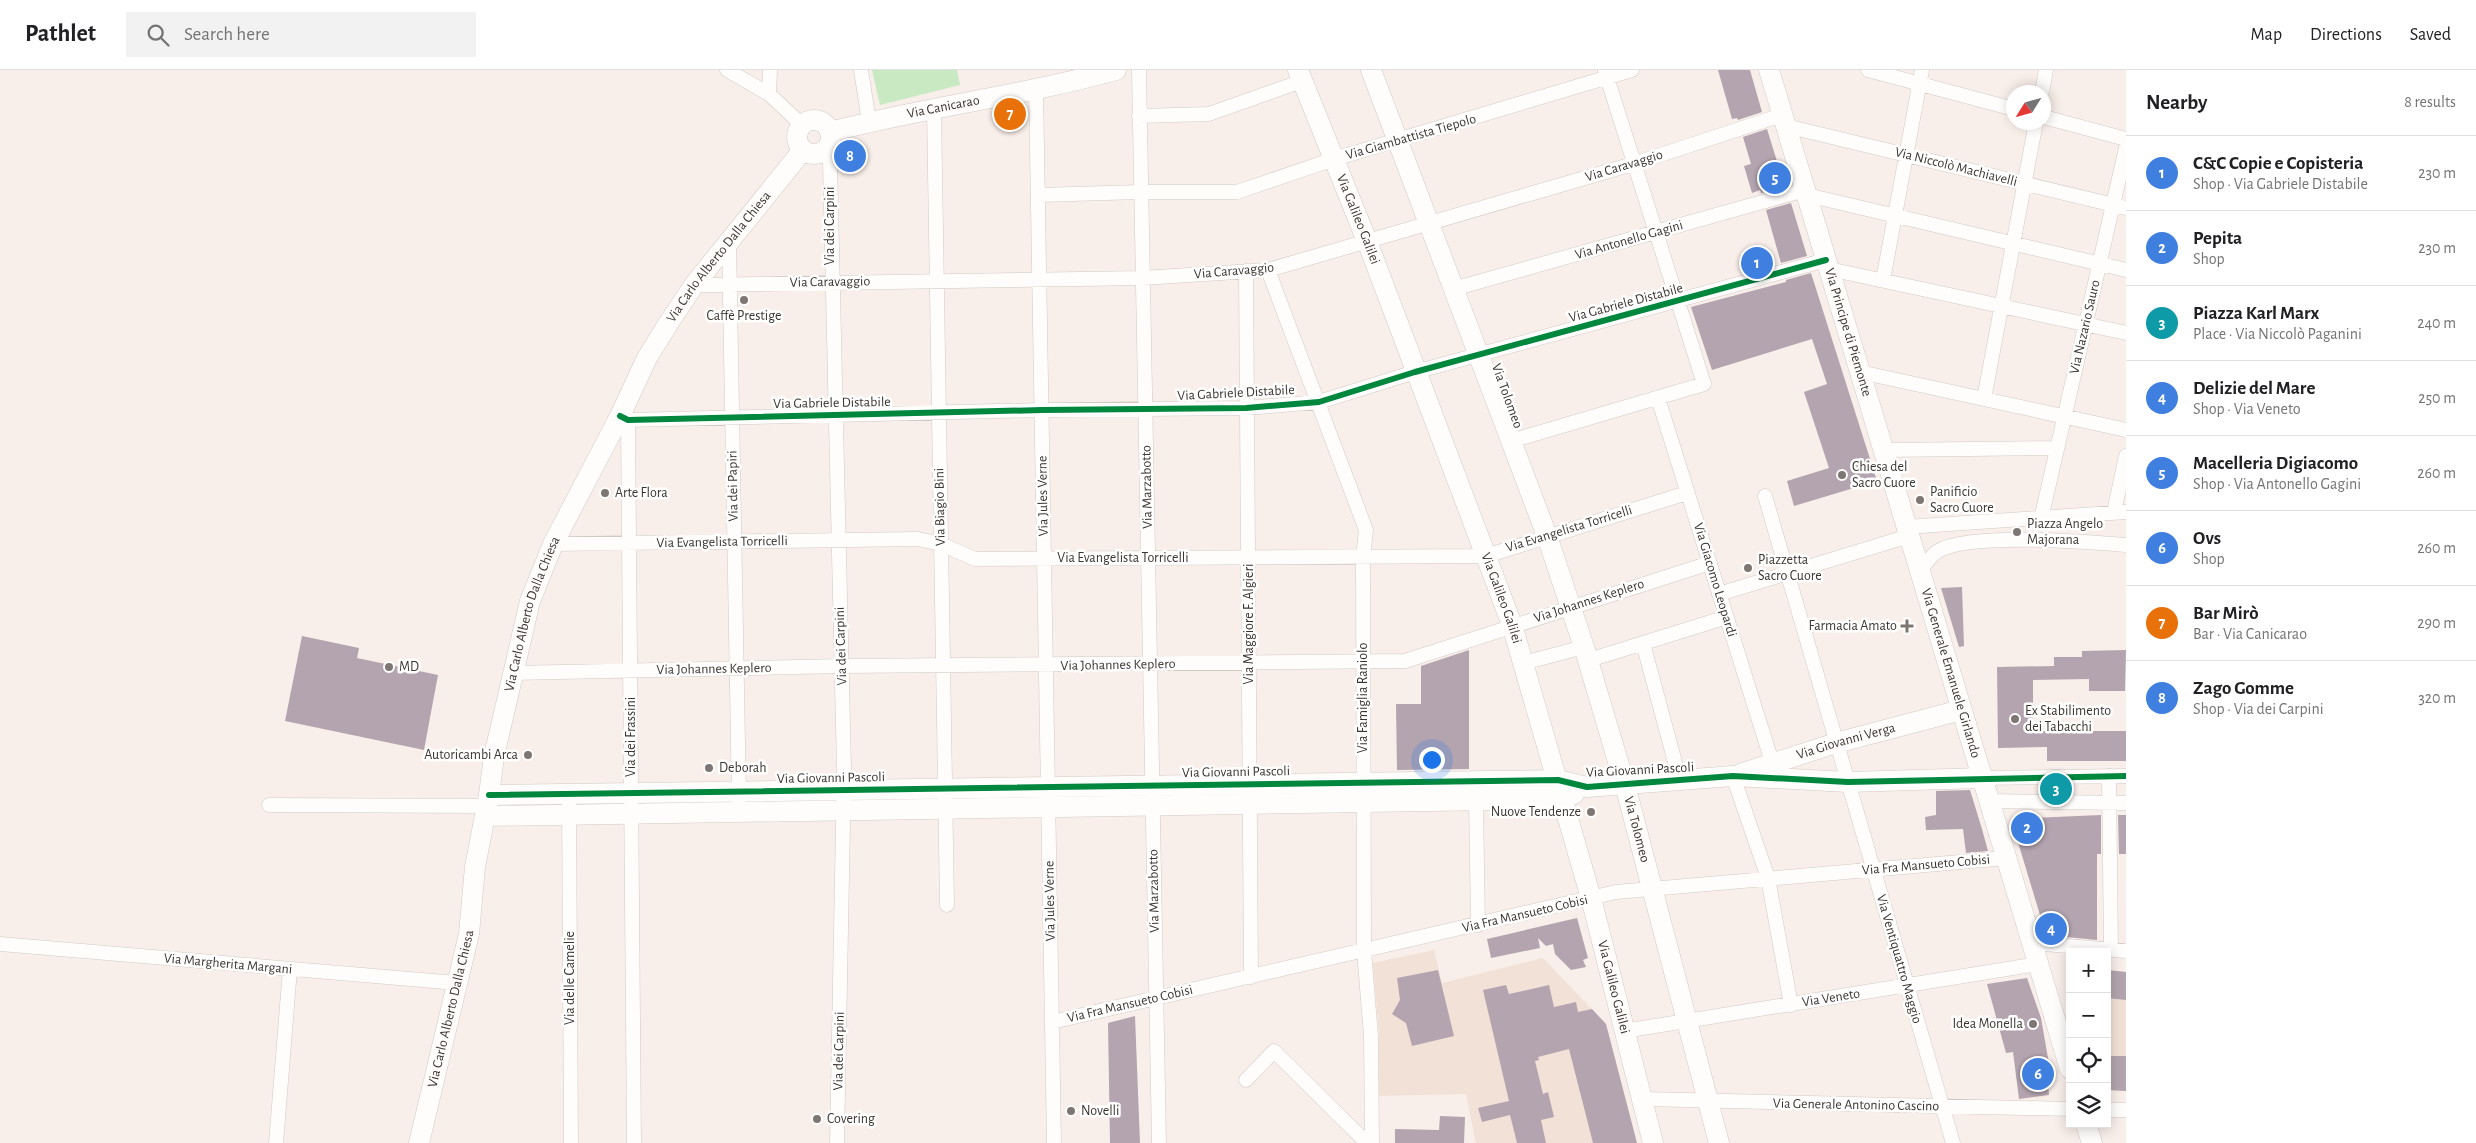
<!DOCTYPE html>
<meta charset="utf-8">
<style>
body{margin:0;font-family:"Alegreya Sans",sans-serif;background:#f2f2f2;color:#202124}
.controls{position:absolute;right:15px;bottom:15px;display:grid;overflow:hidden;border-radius:0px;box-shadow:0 2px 12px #0003}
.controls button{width:45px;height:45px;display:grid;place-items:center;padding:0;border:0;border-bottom:1px solid #e0e0e0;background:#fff;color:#202124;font:25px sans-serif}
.compass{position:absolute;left:2006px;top:15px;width:45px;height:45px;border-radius:50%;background:#fff;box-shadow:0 2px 12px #0003;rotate:233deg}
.you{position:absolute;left:1431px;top:689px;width:18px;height:18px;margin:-12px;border:4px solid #fff;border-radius:50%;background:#1a73e8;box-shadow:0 0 0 8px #1a73e833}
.badge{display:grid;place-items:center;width:32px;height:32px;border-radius:50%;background:#d93025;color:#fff;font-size:16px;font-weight:700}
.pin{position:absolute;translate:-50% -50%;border:2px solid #fff;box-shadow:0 1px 5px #0006}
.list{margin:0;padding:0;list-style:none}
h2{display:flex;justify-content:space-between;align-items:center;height:65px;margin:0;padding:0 20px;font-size:21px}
h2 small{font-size:16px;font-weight:400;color:#757577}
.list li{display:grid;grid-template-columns:32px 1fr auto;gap:15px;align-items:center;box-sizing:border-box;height:75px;padding:0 20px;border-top:1px solid #e0e0e0}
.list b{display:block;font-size:19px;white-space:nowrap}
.list p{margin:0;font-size:16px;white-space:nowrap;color:#757577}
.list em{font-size:16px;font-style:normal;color:#757577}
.icon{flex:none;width:28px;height:28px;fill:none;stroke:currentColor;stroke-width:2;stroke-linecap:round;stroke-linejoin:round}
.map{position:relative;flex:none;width:2126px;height:1073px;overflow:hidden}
header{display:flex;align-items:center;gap:30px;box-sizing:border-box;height:70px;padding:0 25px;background:#fff;border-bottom:1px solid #e0e0e0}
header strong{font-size:24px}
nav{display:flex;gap:28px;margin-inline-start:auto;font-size:18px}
.search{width:350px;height:45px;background:#f2f2f2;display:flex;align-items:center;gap:12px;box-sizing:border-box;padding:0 18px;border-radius:0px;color:#757577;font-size:19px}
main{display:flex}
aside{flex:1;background:#fff}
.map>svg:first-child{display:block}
.built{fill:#f2e1d7}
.green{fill:#c8e9c2}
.building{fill:#b4a4af}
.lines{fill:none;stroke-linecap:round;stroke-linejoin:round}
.street-casing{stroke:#d1c9c5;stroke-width:15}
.secondary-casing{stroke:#d1c9c5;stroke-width:21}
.street{stroke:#fefdfc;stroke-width:14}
.secondary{stroke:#fefdfc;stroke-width:20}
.cycleway-casing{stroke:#fff;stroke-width:9}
.cycleway{stroke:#00873e;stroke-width:6}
.poi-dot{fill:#7e7672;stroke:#fff;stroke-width:2}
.labels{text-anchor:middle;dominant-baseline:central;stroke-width:5;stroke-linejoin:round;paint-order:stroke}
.street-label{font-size:14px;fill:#3b3531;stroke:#fff}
.poi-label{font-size:14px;fill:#3b3531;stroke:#fff;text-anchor:start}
</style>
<header>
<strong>Pathlet</strong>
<div class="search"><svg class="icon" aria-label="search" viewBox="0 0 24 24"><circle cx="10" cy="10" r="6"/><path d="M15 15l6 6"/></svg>Search here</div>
<nav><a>Map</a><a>Directions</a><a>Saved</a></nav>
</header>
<main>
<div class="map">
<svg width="2126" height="1073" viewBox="0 0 2126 1073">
<rect width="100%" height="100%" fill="#f9efea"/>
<path class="built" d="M1434,880L1442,913L1543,888L1606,954L1637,1073H1476L1466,1024L1378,1026L1379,964L1373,893Z
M2107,900L2126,902V1021L2107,1020Z"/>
<path class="green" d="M872,0H957L960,15L880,35Z"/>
<path class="building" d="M1718,0H1750L1762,42L1738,50L1737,48L1732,49Z
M1767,59L1785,117L1761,123L1760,120L1752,123L1744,96L1751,94L1743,67Z
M1791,133L1807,186L1781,193L1766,140Z
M1811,203L1877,411L1794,436L1787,411L1829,398L1804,322L1827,314L1812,269L1712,300L1691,237L1786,212V210Z
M1962,517L1964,576L1959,577L1941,518Z
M302,566L359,578L357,588L438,605L424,680L285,651Z
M1469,580V699L1397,700L1396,634H1421V596Z
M2126,580L2125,621H2089V609L2033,610V661H2126V691H2047V677L1998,678L1997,597L2054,596V587H2082V581Z
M1970,720L1982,759L1988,781L1966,783L1963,759L1926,760L1925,747L1936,745V721Z
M2101,745V784H2097V870L2046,865L2011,749Z
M2118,745H2126V784H2119Z
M1577,848L1588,888L1583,890L1586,897L1571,900L1555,884L1553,874L1546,876L1538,868L1540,878L1491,888L1487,869Z
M1438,900L1454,966L1412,976L1406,953L1392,944L1400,930L1397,908Z
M2107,900L2126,902V930L2107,928Z
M2027,908L2041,948L2052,1011L2048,1012L2049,1025L2019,1029L2013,982L2006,983L1987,914Z
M1506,915L1509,924L1549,915L1554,937L1576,932L1578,942L1592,939L1606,954L1637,1073H1593L1569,979L1538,987L1539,990L1535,991L1543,1024L1548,1022L1554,1047L1541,1050L1546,1073H1517L1510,1045L1482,1052L1478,1038L1509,1031L1483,920Z
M1135,946L1140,1073H1110L1108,953Z
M2107,986H2126V1021L2107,1020Z
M1440,1046L1465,1047L1464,1073H1395V1059L1439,1060Z"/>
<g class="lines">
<g class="street-casing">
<path id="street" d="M727,0L769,24L801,54
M861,0L869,52
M1139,0L1159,1073
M1868,0L2014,39
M1036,19L1054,1073
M2042,22L2046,0
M769,24L770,0
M934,39L947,835
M1139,46L1209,44L1302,11
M2044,47L2126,69
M1786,56L2126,138
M824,81L830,92L844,700L837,1073
M1038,125L1141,122H1237L1334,89L1632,0
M1807,125L2126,200
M729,171L739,730
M1829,199L2126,263
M1268,200L1366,460L1363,487L1364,881L1371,966L1372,1073
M1246,201L1251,907
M1883,210L1922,0
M694,215L1142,208L1268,200L1633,94L1782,45
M1453,219L1805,120
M1860,302L2126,360
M1658,328L1772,692
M1984,329L2036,52
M620,346L628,350L1042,340L1246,338L1319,332L1415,302L1826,190
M628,350L634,1073
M1511,371L1704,314L1605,1
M1883,380L2057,378
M1765,426L1953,1073
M2114,442L2126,386
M2041,449L2126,78
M1906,457L2126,442
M553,474L918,469L941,474L975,489L1486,486L1687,423
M1919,501C1925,495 1931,485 1938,481C1971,462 2085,472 2126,475
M1719,524L1909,466
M1643,573L1680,711
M1589,590L1727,547
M1523,593L1584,577
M512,603L842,596L1405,591L1710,493
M1733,706L1768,808L1791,935
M2109,706L2111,880
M1982,708L2126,706
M569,724L571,1073
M1476,731L1478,855
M1989,731L2126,733
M269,735L487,736
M2032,873L2126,881
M0,874L457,913
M1052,952L1616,822L2006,788
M1624,961L2038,894
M1246,1010L1274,981L1367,1073
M1642,1029L2070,1039
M2107,1040H2126
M276,1073L290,899"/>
</g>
<g class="secondary-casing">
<g id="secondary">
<path id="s1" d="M1298,0L1367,171L1512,555L1591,828L1653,1073"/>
<path id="s2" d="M1371,0L1547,466L1584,577L1625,715L1719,1073"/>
<path id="s3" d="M1769,0L2070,999"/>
<circle cx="814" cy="67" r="17"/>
<path id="s4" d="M830,62C924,37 1022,26 1116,0"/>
<path id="s5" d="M1740,704L1836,673L1961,640"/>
<path d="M489,725L1558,710L1587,717L1733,706L1848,712L1982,708"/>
<path d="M485,746L1563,729L1574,724"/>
<path d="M2086,1054L2092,1073"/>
<path id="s6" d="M419,1073L469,864L475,797L489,725L494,686L530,531L553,474L620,346L647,288L668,254L694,215L803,80"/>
</g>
</g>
<use href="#street" class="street"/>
<use href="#secondary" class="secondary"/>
<g class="cycleway-casing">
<path id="cycleway" d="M620,346L628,350L1042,340L1246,338L1319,332L1415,302L1826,190
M489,725L1558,710L1587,717L1733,706L1848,712L2126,706"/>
</g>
<use href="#cycleway" class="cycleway"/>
</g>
<g class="poi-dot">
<circle cx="744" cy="230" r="5"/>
<circle cx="1842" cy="405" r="5"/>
<circle cx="605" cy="423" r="5"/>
<circle cx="1920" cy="430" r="5"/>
<circle cx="2017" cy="462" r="5"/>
<circle cx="1748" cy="498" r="5"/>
<path d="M1904.5 548.5h5v5h5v5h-5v5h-5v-5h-5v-5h5z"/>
<circle cx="389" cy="597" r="5"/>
<circle cx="2015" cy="649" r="5"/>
<circle cx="528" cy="685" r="5"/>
<circle cx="709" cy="698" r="5"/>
<circle cx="1591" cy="742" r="5"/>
<circle cx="2033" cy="954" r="5"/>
<circle cx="1071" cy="1041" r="5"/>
<circle cx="817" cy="1049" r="5"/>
</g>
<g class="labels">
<g class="street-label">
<text stroke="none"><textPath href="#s4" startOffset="116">Via Canicarao</textPath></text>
<text transform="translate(1411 67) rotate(-16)">Via Giambattista Tiepolo</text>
<text transform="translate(1624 96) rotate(-17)">Via Caravaggio</text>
<text transform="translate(1956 97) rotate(14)">Via Niccolò Machiavelli</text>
<text stroke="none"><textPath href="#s1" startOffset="161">Via Galileo Galilei</textPath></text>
<text transform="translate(830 156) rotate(-90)">Via dei Carpini</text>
<text transform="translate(1629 170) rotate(-16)">Via Antonello Gagini</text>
<text stroke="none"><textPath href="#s6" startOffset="948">Via Carlo Alberto Dalla Chiesa</textPath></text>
<text transform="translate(1234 201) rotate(-5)">Via Caravaggio</text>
<text transform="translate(830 212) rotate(-1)">Via Caravaggio</text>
<text transform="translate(1626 233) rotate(-15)">Via Gabriele Distabile</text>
<text transform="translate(2085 257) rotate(-77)">Via Nazario Sauro</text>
<text stroke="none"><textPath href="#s3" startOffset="274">Via Principe di Piemonte</textPath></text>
<text transform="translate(1236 323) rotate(-3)">Via Gabriele Distabile</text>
<text transform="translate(1507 326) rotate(70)">Via Tolomeo</text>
<text transform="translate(832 333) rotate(-1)">Via Gabriele Distabile</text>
<text transform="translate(733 416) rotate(-91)">Via dei Papiri</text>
<text transform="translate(1147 417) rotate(-91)">Via Marzabotto</text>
<text transform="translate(1043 426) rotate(-91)">Via Jules Verne</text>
<text transform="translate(940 437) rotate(-91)">Via Biagio Bini</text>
<text transform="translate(1569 459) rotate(-17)">Via Evangelista Torricelli</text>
<text transform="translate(722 472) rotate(-1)">Via Evangelista Torricelli</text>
<text x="1123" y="488">Via Evangelista Torricelli</text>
<text transform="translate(1715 510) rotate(73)">Via Giacomo Leopardi</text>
<text stroke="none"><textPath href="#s1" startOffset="566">Via Galileo Galilei</textPath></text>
<text transform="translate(1589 531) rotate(-18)">Via Johannes Keplero</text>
<text stroke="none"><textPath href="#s6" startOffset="542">Via Carlo Alberto Dalla Chiesa</textPath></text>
<text transform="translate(1249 554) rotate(-90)">Via Maggiore F. Algieri</text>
<text transform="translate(841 576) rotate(-92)">Via dei Carpini</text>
<text transform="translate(1118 595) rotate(-1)">Via Johannes Keplero</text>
<text transform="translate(714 599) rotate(-1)">Via Johannes Keplero</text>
<text stroke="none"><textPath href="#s3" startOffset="630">Via Generale Emanuele Girlando</textPath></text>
<text transform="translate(1363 628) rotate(-90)">Via Famiglia Raniolo</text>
<text transform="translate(631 667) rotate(-90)">Via dei Frassini</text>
<text stroke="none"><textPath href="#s5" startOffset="111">Via Giovanni Verga</textPath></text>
<text transform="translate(1640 700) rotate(-3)">Via Giovanni Pascoli</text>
<text transform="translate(1236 702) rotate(-1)">Via Giovanni Pascoli</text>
<text transform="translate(831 708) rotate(-1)">Via Giovanni Pascoli</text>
<text stroke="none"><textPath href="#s2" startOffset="805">Via Tolomeo</textPath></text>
<text transform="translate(1926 795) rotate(-5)">Via Fra Mansueto Cobisi</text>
<text transform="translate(1154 821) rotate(-91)">Via Marzabotto</text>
<text transform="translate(1050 831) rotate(-91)">Via Jules Verne</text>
<text transform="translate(1525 844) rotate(-13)">Via Fra Mansueto Cobisi</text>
<text transform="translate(1899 889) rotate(74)">Via Ventiquattro Maggio</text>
<text transform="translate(228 894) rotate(5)">Via Margherita Margani</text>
<text transform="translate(570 908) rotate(-90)">Via delle Camelie</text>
<text stroke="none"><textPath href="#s1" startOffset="971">Via Galileo Galilei</textPath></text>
<text transform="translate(1831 928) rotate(-9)">Via Veneto</text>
<text transform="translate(1130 934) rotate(-13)">Via Fra Mansueto Cobisi</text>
<text stroke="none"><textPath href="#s6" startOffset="138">Via Carlo Alberto Dalla Chiesa</textPath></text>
<text transform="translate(839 981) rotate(-89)">Via dei Carpini</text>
<text transform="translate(1856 1035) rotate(1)">Via Generale Antonino Cascino</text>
</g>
<g class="poi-label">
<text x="744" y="246" text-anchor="middle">Caffè Prestige</text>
<text x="1852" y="397">Chiesa del<tspan x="1852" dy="16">Sacro Cuore</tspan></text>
<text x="1930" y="422">Panificio<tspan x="1930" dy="16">Sacro Cuore</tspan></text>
<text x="615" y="423">Arte Flora</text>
<text x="2027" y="454">Piazza Angelo<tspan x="2027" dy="16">Majorana</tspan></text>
<text x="1758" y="490">Piazzetta<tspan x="1758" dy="16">Sacro Cuore</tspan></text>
<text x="1897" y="556" text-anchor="end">Farmacia Amato</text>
<text x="399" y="597">MD</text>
<text x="2025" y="641">Ex Stabilimento<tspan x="2025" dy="16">dei Tabacchi</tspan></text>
<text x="518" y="685" text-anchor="end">Autoricambi Arca</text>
<text x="719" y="698">Deborah</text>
<text x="1581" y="742" text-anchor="end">Nuove Tendenze</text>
<text x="2023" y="954" text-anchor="end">Idea Monella</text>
<text x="1081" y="1041">Novelli</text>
<text x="827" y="1049">Covering</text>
</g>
</g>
</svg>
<div class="controls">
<button>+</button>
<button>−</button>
<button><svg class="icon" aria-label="locate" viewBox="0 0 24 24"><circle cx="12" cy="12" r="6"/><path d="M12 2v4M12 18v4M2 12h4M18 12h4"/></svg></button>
<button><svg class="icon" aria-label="layers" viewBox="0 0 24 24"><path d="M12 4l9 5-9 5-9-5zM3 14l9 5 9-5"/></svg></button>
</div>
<svg class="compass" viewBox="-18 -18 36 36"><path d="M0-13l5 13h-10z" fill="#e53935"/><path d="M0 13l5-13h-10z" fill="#757577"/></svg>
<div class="you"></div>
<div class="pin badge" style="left:1757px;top:193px;background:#3f7fe0">1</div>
<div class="pin badge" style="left:2027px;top:758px;background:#3f7fe0">2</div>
<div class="pin badge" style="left:2056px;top:719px;background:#0f9aa8">3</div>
<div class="pin badge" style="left:2051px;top:859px;background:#3f7fe0">4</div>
<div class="pin badge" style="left:1775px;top:108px;background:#3f7fe0">5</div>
<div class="pin badge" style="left:2038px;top:1004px;background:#3f7fe0">6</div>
<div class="pin badge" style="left:1010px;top:44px;background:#e8710a">7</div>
<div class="pin badge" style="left:850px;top:86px;background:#3f7fe0">8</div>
</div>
<aside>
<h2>Nearby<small>8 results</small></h2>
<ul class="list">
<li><span class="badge" style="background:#3f7fe0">1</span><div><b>C&amp;C Copie e Copisteria</b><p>Shop · Via Gabriele Distabile</p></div><em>230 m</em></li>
<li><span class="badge" style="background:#3f7fe0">2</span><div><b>Pepita</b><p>Shop</p></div><em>230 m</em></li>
<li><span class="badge" style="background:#0f9aa8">3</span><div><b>Piazza Karl Marx</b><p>Place · Via Niccolò Paganini</p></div><em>240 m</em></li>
<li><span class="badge" style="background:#3f7fe0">4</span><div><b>Delizie del Mare</b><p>Shop · Via Veneto</p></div><em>250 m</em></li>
<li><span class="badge" style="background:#3f7fe0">5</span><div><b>Macelleria Digiacomo</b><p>Shop · Via Antonello Gagini</p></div><em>260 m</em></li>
<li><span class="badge" style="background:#3f7fe0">6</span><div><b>Ovs</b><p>Shop</p></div><em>260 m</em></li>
<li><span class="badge" style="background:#e8710a">7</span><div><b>Bar Mirò</b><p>Bar · Via Canicarao</p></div><em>290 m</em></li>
<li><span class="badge" style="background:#3f7fe0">8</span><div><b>Zago Gomme</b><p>Shop · Via dei Carpini</p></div><em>320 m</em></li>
</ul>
</aside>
</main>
